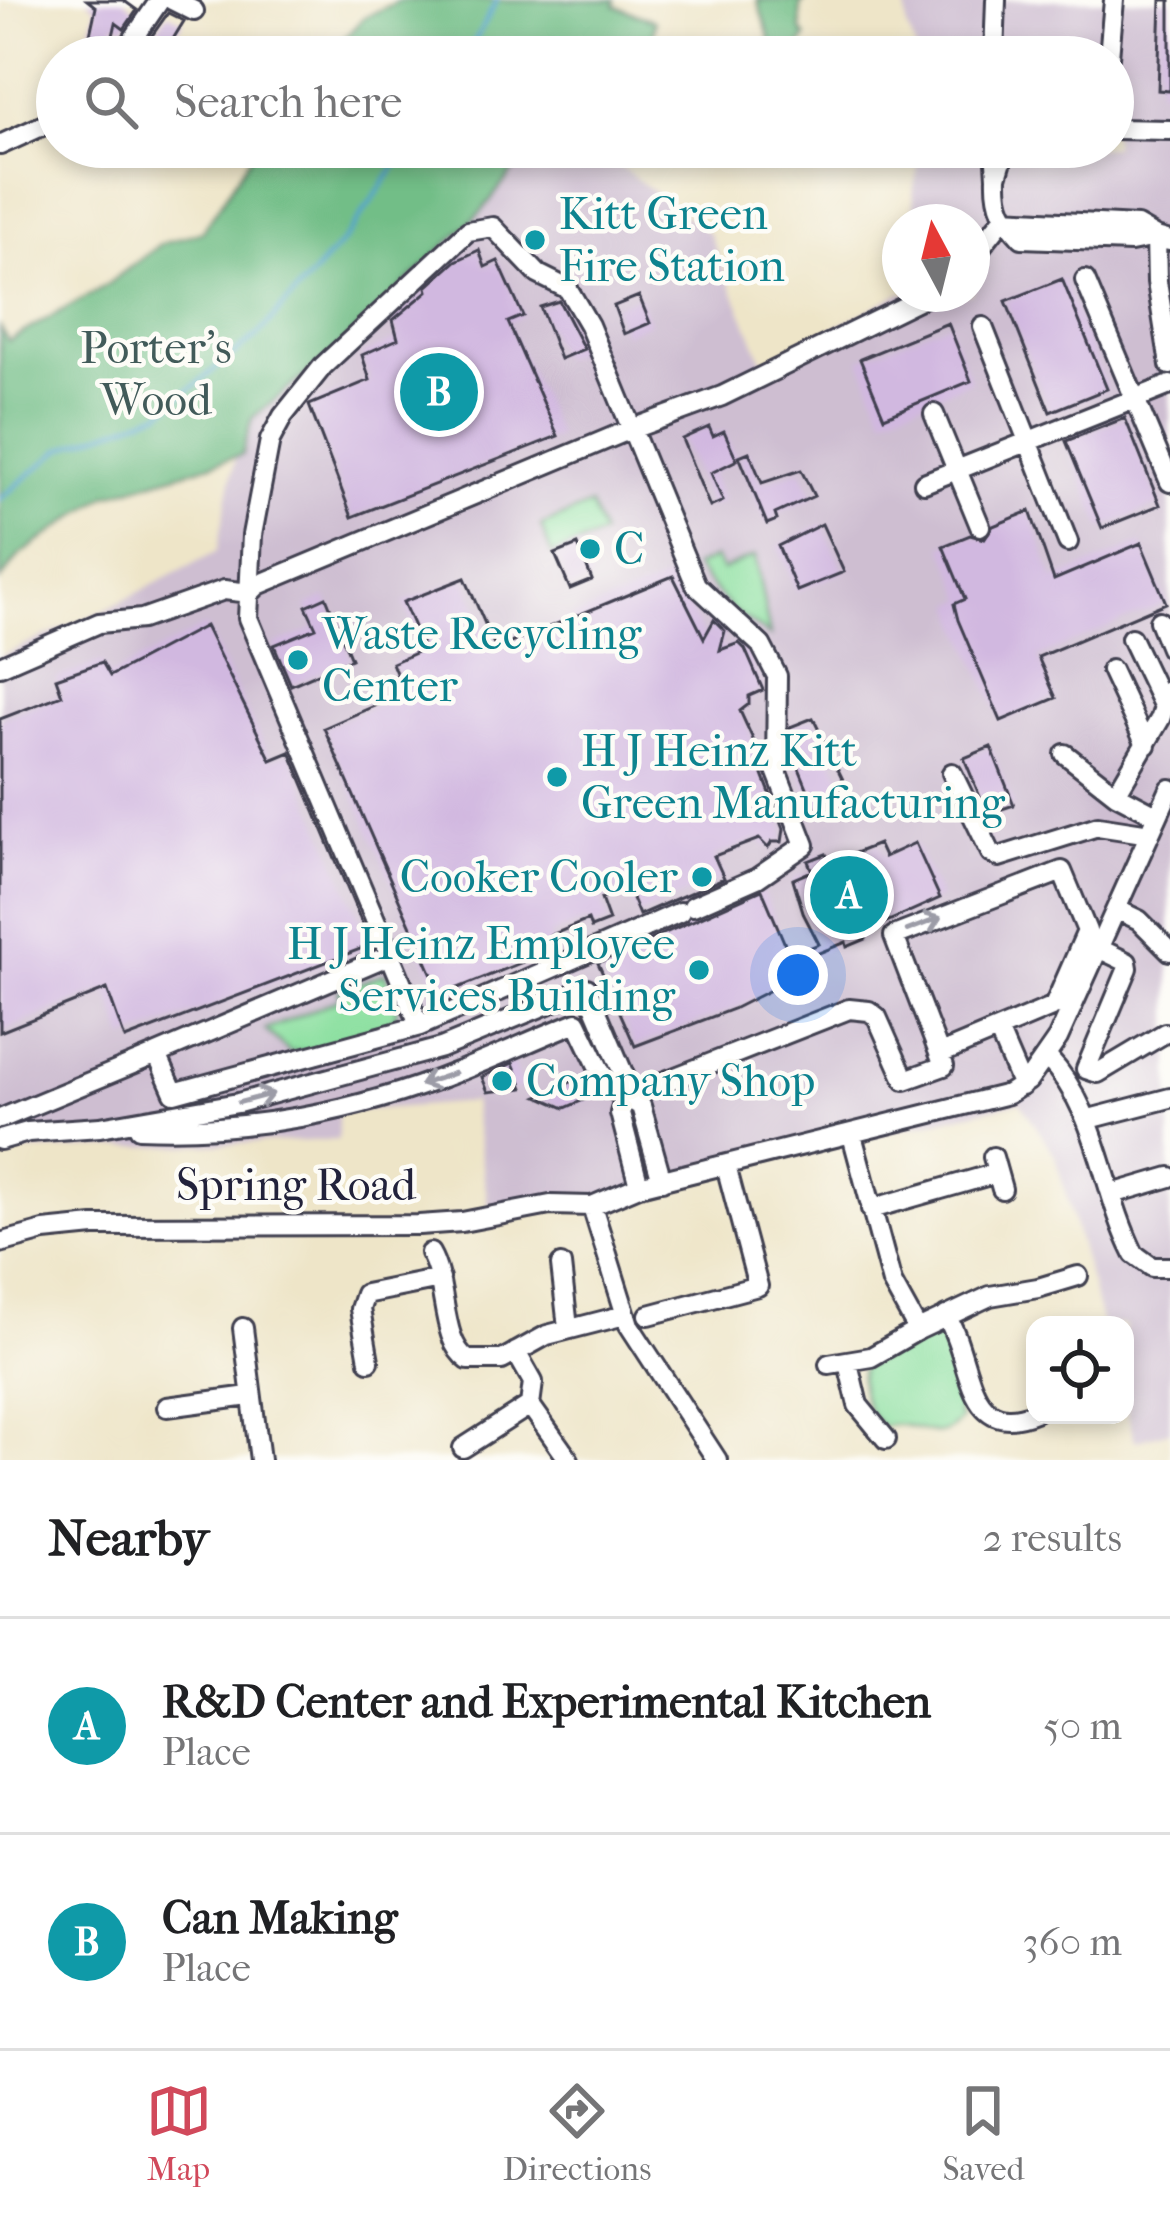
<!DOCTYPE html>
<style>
body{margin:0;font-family:"IM FELL French Canon",serif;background:#f2f2f2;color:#202124}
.controls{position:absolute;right:36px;bottom:36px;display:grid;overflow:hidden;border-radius:24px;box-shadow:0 6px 18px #0003}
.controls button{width:108px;height:108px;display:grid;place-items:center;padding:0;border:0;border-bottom:3px solid #e0e0e0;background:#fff;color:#202124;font:60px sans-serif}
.compass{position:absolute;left:882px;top:204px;width:108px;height:108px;border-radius:50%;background:#fff;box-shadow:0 6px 18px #0003;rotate:353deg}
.you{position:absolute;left:798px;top:975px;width:42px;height:42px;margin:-30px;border:9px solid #fff;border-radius:50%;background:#1a73e8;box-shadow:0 0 0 18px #1a73e833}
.badge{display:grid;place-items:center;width:78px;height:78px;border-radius:50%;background:#d1495b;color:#fff;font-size:39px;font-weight:700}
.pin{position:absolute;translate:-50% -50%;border:6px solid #fff;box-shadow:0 3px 12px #0006}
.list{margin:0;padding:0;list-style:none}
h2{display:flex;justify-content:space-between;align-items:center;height:156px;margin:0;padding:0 48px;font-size:51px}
h2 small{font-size:39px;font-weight:400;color:#757577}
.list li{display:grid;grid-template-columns:78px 1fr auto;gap:36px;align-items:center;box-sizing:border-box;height:216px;padding:0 48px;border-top:3px solid #e0e0e0}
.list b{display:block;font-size:45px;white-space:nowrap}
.list p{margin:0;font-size:39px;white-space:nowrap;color:#757577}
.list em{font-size:39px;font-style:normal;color:#757577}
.icon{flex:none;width:66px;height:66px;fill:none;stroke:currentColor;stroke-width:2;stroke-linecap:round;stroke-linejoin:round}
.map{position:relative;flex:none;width:1170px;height:1460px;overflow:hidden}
.search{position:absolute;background:#fff;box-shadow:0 6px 18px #0003;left:36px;right:36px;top:36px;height:132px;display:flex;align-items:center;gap:30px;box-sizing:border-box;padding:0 42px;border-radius:66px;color:#757577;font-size:45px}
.sheet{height:588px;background:#fff}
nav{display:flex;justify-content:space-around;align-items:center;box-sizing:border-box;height:168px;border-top:3px solid #e0e0e0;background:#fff;font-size:33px;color:#757577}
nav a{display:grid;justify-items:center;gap:6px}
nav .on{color:#d1495b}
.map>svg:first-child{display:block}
.industrial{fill:#cebed1}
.green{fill:#8de0a1;stroke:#58816e;stroke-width:3}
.forest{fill:#72be87;stroke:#4a7061;stroke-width:3}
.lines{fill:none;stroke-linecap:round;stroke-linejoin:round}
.stream{stroke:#54a3cd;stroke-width:4.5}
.building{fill:#d1b8e0}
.minor-casing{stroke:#413f50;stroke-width:24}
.minor{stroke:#fff;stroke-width:18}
.oneway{stroke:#9c9ca7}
.culture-dot{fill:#0f9aa8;stroke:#fdfcf7;stroke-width:4.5}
.labels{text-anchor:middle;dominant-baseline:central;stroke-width:9;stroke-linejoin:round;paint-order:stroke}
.culture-label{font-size:45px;fill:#0d838f;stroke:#fdfcf7;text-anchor:start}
.park-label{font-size:45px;fill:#425b5a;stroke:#fdfcf7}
.street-label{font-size:45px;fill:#22223b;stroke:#fdfcf7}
</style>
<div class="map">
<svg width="1170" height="1460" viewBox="0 0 1170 1460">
<rect width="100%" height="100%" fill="#fdfcf7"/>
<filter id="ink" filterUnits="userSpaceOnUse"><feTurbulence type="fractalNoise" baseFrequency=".00833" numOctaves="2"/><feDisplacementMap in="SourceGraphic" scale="24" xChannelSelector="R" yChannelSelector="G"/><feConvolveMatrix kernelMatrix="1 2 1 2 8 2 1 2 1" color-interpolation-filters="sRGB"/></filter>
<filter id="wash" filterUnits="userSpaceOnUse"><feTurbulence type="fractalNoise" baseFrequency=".004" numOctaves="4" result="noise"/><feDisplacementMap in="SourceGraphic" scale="48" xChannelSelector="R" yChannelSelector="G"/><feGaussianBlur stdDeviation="2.7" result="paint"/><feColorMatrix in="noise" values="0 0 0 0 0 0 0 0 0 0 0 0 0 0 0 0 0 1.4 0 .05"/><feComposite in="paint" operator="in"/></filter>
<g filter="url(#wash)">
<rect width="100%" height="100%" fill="#eee5c8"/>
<path class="industrial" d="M906,0H1170V1431L1135,1441L1125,1405V1325H1102L1055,1155L1020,1102L491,1222L472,1102L338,1112V1140L0,1152V656L109,608L217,551L244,414L520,147H594L709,233L763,361L771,362L900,293L972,294V222H915L913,191L922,147H1113V57H918L907,26Z"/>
<path class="green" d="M590,505L602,535L552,555L541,526Z
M755,556L770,636L731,609L694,567L715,558L722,570Z
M385,973L397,1011L390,1025L308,1051L290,1052L265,1030L341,998L338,991Z
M939,1329L945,1331L966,1395L957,1413L961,1419C933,1452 917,1416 883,1427C867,1417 857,1387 862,1368Z"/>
<path class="forest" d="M401,0H615V6L655,21L651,48L604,39L593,57H327L363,18Z
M757,0H805L800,6L801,31L806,37L794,57H776Z
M243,147H532L482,211L326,359L252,418L242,455L107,495L20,555L0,581V327L8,341L105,286L161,244L203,231L254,151Z"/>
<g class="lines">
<path class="stream" d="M466,57L497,0
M0,499L61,449L161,412L257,336L346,238L409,147"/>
</g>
<g id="blocks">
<path class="building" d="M87,0H123L137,10L124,29L116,23L108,57H85L96,7Z
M1161,0H1170V91L1158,90Z
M168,13L184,21L162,57H137Z
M479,250L485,267L498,261L523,316L508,322L558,436L352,517L309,405L370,380L362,355L398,339L393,320L428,291L427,287L456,261Z
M1062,279L1107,389L1050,412L1006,301Z
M639,296L650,323L624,334L614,306Z
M559,301L584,349L560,359L540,307Z
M948,323L971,381L884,417L860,359Z
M1125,418L1160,505L1102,528L1066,441Z
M709,427L713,436L724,431L737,460L711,473L723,501L710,507L682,439Z
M749,452L762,483L801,470L814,496L775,514L777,520L767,524L739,456Z
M1030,511L1054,580L1141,543L1166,603L1038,657L1056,698L1001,721L958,620L954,604L965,599L943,546L970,535L984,539L993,526Z
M822,524L844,572L797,591L778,546Z
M578,545L592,580L570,589L555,554Z
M673,576L704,638L714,620L725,631L720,650L739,643L745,649L763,690L749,696V704L740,711L763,761V775L784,829L782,842H772L768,848L759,839L714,856L724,878L639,915L628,889L601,899L609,921L591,928L588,920L549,936L555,949L441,995L324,728L404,693L392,663L424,649L403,602L465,578L496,649Z
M326,597L351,659L291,685L274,645L316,628L306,606Z
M205,626L271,760L290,752L371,945L125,1039L107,989L0,1032V719L62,695L56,678L102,662L110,676Z
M813,718L846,786L824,794L831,807L817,812L790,746V727Z
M991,747L1014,805L987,814L964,758Z
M915,843L940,898L862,933L866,939L847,947L846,942L794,963L798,976L733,1009L635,1046L598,963L762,890L790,956L819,944L804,915L793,879L812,871L808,861L826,854L830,863L878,844L884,857Z
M513,1063L523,1088L488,1092L482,1077Z
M587,1075L597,1094L565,1108L538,1096Z"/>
</g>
</g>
<g filter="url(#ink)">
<use href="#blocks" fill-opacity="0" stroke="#413f50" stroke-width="3"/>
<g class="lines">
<g class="minor-casing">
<path id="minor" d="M172,0L194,11
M121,57L160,0
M994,57L996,0
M1109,57L1114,0
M1113,129L1170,130
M0,145L57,119
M995,147L997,177L1006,147
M997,177C996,205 1003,218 1022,238L1131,242L1156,237
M1003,219L1137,226L1156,237
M1170,241L1156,237L1157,282L1170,365
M972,258L1003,219
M1085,280L1170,482
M983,327L1068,542
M934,414L980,526
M924,483L1170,385
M1159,621L1170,648
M1131,638L1164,707
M0,666L99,623L142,619L224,590L250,593L258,585L629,430L722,396L930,294
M1111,670L1146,745
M1065,754L1116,794
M952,773L991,853L999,857L1098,826L1150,834
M1158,816L1116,794L1160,719L1170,689
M1116,909L1139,920L1170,951
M1098,948L1127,962L1128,968L1086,1069L1098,1073L1165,1033
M420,1026L248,618L252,535L270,440L283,416L323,366L468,231L493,227L538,274L568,289L589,325L696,585L761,645L777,676L776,770L805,845L757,878L693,906
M998,1030L1022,1086
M157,1054L390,955
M1047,1057C1100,1113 1101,1188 1134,1254L1152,1267H1170
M625,1097L849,1009L869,1011L877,1017L905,1080L944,1066L894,936L1062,871L1087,931L1054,1006L940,1054
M0,1119L157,1054L174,1093L420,1026L680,912
M1089,1119L1170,1098
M139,1128C247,1133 357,1112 457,1072C498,1056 537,1038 577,1022L608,1087L625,1097
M852,1135L892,1283L918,1330L990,1296L1038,1288L1078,1276
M0,1140L28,1132L100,1127L238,1103L441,1048L587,988L626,1080L625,1097
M993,1157L1002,1189
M639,1186L620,1113L625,1097L641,1106L662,1181
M1112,1194L1170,1177
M592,1206L629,1325L717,1460
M871,1209L997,1173
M0,1243L44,1231L94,1226L419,1225L462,1222L550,1205L592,1206L639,1186L1008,1094L1028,1081L1058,1038L1170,789
M430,1253C448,1284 440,1341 468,1360H502L547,1335L625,1315
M561,1265L568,1328
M649,1315L758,1286L726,1166
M946,1316C973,1358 964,1441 1035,1412
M243,1328L260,1460
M369,1361L360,1309L365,1294L440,1279
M848,1363L858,1405L886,1439
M829,1364L871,1357L918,1330
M530,1405L569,1460
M167,1407L249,1396
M463,1448L530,1405L533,1382L516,1352"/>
</g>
<use href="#minor" class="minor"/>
</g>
<defs><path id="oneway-shaft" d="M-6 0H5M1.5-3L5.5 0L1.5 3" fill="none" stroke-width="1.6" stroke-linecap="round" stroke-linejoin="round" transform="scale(3)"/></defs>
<g class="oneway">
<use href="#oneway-shaft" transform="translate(924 924) rotate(-21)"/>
<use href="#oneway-shaft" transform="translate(437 1079) rotate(161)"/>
<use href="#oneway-shaft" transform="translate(256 1098) rotate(-15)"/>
</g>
</g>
<g class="culture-dot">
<circle cx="535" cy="240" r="12"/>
<circle cx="590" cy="549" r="12"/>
<circle cx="298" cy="660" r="12"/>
<circle cx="557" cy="777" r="12"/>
<circle cx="702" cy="877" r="12"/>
<circle cx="699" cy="970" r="12"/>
<circle cx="502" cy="1081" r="12"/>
</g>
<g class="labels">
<g class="culture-label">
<text x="559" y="214">Kitt Green<tspan x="559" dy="52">Fire Station</tspan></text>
<text x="614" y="549">C</text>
<text x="322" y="634">Waste Recycling<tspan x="322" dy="52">Center</tspan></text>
<text x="581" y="751">H J Heinz Kitt<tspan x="581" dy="52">Green Manufacturing</tspan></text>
<text x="678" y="877" text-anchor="end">Cooker Cooler</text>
<text x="675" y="944" text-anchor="end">H J Heinz Employee<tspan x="675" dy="52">Services Building</tspan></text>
<text x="526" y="1081">Company Shop</text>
</g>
<g class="park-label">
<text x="156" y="348">Porter's<tspan x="156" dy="52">Wood</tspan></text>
</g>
<g class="street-label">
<text x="296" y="1185">Spring Road</text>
</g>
</g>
</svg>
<div class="controls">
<button><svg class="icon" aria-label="locate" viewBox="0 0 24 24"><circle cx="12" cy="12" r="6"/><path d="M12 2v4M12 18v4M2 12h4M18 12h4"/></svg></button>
</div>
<svg class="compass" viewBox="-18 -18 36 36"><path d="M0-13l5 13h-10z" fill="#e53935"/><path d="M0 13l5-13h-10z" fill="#757577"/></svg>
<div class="you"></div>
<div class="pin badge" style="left:849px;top:895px;background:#0f9aa8">A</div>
<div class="pin badge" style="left:439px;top:392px;background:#0f9aa8">B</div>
<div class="search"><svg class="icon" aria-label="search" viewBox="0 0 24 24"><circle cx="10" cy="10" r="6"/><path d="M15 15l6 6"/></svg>Search here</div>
</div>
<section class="sheet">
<h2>Nearby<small>2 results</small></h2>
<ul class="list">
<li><span class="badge" style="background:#0f9aa8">A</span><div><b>R&amp;D Center and Experimental Kitchen</b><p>Place</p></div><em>50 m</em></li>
<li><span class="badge" style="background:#0f9aa8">B</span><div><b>Can Making</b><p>Place</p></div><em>360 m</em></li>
</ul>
</section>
<nav>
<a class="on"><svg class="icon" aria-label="map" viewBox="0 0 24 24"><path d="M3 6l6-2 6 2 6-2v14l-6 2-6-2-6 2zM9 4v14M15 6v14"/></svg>Map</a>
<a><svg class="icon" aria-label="directions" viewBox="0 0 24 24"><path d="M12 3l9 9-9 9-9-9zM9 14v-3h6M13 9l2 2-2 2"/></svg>Directions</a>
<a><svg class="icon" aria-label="saved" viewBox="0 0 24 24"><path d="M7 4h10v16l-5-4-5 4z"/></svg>Saved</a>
</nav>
